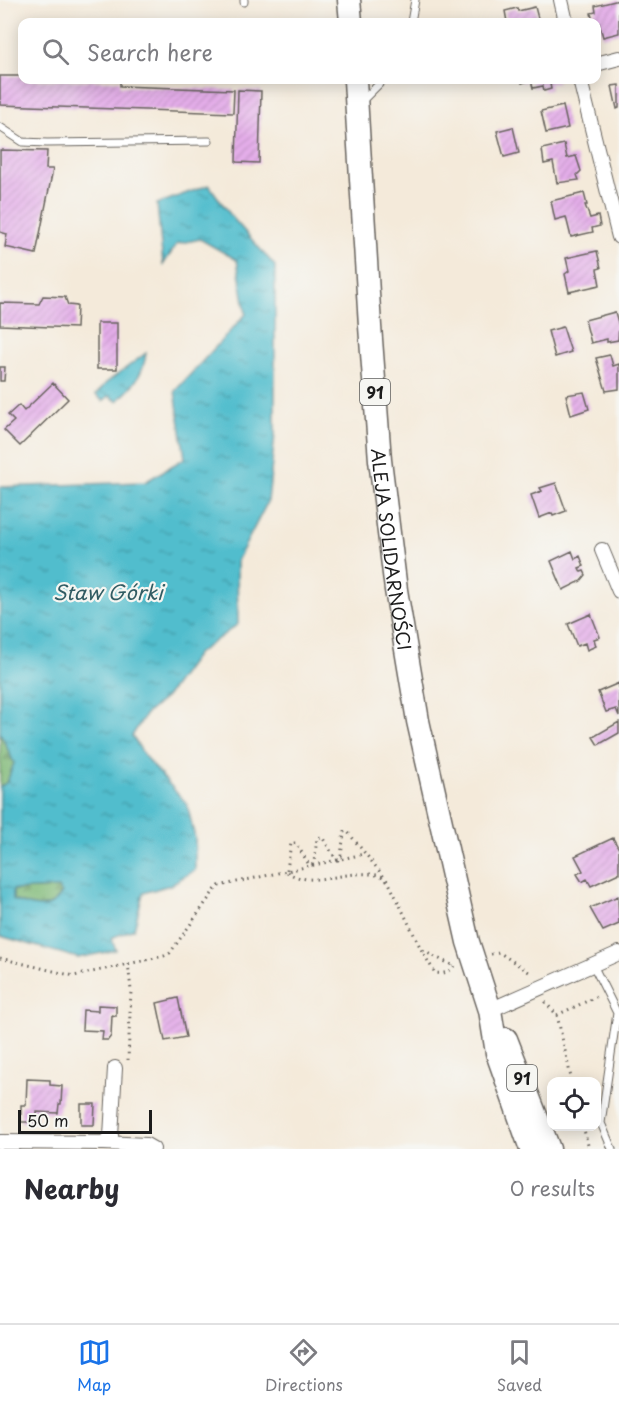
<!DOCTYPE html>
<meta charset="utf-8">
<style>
body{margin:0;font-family:"Playpen Sans",sans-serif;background:#f7f7f7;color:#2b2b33}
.controls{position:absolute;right:18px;bottom:18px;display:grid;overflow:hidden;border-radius:12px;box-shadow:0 3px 15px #0003}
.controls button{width:54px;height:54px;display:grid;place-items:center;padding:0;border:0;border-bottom:2px solid #e1e1e2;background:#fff;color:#2b2b33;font:30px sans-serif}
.scale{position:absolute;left:18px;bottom:15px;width:134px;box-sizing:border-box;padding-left:6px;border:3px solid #1c1c1c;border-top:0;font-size:16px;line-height:21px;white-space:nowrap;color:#1c1c1c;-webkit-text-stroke:4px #f6f6f2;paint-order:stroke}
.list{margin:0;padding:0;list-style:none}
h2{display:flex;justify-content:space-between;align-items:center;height:78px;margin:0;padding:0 24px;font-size:26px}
h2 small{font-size:20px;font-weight:400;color:#7c7c81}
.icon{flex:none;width:33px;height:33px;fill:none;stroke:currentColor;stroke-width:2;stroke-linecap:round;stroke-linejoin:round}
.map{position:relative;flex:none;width:619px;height:1149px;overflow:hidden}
.search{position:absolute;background:#fff;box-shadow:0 3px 15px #0003;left:18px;right:18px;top:18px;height:66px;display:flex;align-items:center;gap:15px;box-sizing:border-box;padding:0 21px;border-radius:12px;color:#7c7c81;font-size:22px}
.sheet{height:174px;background:#fff}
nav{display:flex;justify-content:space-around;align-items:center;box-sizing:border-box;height:84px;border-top:2px solid #e1e1e2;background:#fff;font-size:16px;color:#7c7c81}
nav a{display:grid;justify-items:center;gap:3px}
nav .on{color:#1a73e8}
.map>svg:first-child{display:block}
.forest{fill:url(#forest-firs);stroke:#4e6b4a;stroke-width:1.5}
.water{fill:url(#water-ripples);stroke:#366c74;stroke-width:1.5;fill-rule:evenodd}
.building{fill:url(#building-hatch)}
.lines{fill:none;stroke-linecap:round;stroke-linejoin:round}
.service-casing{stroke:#68645e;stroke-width:9}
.minor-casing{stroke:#68645e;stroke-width:16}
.primary-casing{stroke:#68645e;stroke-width:25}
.path{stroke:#68645e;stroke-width:3;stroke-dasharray:1.5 4.5;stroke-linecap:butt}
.service{stroke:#fff;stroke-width:7}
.minor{stroke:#fff;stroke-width:14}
.primary{stroke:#fff;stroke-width:22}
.labels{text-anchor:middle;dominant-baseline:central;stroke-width:4.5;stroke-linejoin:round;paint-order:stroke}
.shield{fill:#f6f6f2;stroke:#5d5d5c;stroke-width:1.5}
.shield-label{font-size:16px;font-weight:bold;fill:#1c1c1c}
.street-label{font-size:18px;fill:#1c1c1c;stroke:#f6f6f2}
.water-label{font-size:20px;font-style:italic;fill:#315c63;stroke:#f6f6f2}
</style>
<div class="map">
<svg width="619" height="1149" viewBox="0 0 619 1149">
<defs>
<pattern id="forest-firs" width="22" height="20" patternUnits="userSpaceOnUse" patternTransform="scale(1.5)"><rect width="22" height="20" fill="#80ba78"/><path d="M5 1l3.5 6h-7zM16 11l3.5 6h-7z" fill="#6e9f67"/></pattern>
<pattern id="water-ripples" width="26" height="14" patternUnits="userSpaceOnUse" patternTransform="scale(1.5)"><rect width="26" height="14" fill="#51bdcd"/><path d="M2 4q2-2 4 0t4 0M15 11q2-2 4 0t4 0" fill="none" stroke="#4299a6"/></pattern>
<pattern id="building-hatch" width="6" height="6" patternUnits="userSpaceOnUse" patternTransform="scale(1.5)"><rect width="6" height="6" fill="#e4ade9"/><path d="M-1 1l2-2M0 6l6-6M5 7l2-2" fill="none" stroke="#c394c7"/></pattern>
</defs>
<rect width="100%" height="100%" fill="#f6f6f2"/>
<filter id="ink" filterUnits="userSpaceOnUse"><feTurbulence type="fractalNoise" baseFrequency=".0167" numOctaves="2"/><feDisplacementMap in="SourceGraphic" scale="12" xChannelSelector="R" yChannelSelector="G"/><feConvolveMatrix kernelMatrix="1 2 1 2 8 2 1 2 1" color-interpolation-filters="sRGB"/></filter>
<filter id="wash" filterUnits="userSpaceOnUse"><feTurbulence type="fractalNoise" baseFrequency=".008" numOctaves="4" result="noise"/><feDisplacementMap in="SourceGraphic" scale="24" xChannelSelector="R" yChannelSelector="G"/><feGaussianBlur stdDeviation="1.35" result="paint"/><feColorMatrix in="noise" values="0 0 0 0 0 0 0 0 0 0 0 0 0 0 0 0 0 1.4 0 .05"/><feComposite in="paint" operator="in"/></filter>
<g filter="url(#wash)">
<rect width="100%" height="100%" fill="#f4eada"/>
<path class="forest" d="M0,732L14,763L7,782L0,787Z
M59,888L62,893C49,914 33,907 13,900V890Z"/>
<path class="water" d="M209,185L232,217L275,266V434L268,501L237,561L238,624L197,654L166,697L145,715L132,736L146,758L187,804L195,838V870L170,885L143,893L134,929L111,938L116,950L78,958L0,936V787L7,782L14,763L0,732V487L145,482L185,458L175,391L246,314L237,260L200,239L177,244L163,265L157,204ZM58,888L62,893C49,914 32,907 13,900V890Z
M146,353C144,374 132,388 117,401L109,396L103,401L96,395L106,383Z"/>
<g id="blocks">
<path class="building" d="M619,0V33L603,37L599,23L593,22L591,13L596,12L595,6Z
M535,7L539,22H507L505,11L517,8L518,11Z
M0,76H22V80L120,81V86L234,90L233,113L0,105Z
M521,80H557L558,82L550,84L551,89L544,91L543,86L533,88L531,80L522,83Z
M619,85V108L617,109L612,86Z
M238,90L261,91L259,163L236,162Z
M563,106L568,128L546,133L541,111Z
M513,127L519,153L504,157L497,131Z
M564,144L567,158L576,156L581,171L577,175L579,180L557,183L553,162L544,164L542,149Z
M0,150L47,151L46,169H53L36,254L5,247L7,234L0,232Z
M584,193L587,205H585L590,218L598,216L600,226L592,228L593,232L571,237L566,217L555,220L551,201Z
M597,251L601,268L597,269L600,285L569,292L565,274L569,271L566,258Z
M43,296L65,297L68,305L77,306L76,328L0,325V303L39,304Z
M615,312L619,326L618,340L607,342V339L591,343L585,320Z
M97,323H117V369H97Z
M563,327L571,352L555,357L548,331Z
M610,355L613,366L619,364V389L606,391L596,358Z
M0,367H5L4,381H0Z
M53,383L68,399L20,446L4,430L14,421L8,415L19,405L24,411Z
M584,392L589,409L571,415L566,395Z
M556,483L566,511L553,516L552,513L539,518L531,495L542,491L540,488Z
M572,551L575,559L580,556L584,566L579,568L581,572L584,571L586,575L581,581L563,590L551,561Z
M591,614L600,637L594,639L596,646L587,650L585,643L577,646L568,624Z
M619,683V716L616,709L606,712L598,692Z
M619,722V733L598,745L593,737Z
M613,838L619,849V873L591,886L587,879L582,882L577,874L583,871L575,856Z
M618,896L619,924L603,931L590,908Z
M178,998L186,1037L165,1041L157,1003Z
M98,1005L116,1006V1016L112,1015L111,1036L108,1040H102L103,1031L82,1030L83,1010L98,1011Z
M27,1079L50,1080V1085L62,1086L61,1104H59L58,1113L37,1112V1122H21V1105H26Z
M81,1104H95L94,1125H81Z"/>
</g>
</g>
<g filter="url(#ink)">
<use href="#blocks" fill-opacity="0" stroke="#68645e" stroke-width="1.5"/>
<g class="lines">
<g class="service-casing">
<path id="service" d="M244,0V2
M411,22L415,0
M362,101L383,80
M0,127L23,142L47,143L209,141
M593,965L617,1013L601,1123L612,1149"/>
</g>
<g class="minor-casing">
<path id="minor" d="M561,0L566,22
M596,64L619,58
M580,80L619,237
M602,550L619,591
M490,1010L619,953
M0,1142L104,1143L111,1136L115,1068
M104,1143L146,1145L153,1149"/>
</g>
<g class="primary-casing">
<g id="primary">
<path d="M349,0L351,22"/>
<path id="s1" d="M355,80L370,326L380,460L396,590L418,721L468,942L490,1010L497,1053L531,1149"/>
<path d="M506,1039L549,1149"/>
</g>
</g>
<path class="path" d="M287,870L291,843H296L308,863L312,865L314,862L317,838L322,837L334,856L338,860L341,856L344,832L347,831L389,883L422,951L435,973C442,974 450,973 454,966
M287,872C315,891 352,865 383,877
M423,951L454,966
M491,954L500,953L532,974
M0,958L74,976L164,956L170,953L214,891L219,886L364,854
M128,963L131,990L128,1060
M545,1002L557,1015L572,1082
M557,1015L596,997
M583,1126L589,1149"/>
<use href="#service" class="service"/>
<use href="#minor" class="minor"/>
<use href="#primary" class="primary"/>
</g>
</g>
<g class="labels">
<g class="shield">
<rect x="360" y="379" width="30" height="26" rx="4.5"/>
<rect x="507" y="1065" width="30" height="26" rx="4.5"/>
</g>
<g class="shield-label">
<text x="375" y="392">91</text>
<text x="522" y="1078">91</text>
</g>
<g class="street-label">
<text stroke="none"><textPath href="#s1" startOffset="471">ALEJA SOLIDARNOŚCI</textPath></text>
</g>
<g class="water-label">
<text x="108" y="592">Staw Górki</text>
</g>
</g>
</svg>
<div class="controls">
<button><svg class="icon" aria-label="locate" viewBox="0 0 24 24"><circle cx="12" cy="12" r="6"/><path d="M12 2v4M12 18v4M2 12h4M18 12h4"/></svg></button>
</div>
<div class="scale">50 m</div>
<div class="search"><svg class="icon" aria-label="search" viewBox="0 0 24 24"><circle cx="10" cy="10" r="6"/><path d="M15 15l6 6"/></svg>Search here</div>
</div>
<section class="sheet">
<h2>Nearby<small>0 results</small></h2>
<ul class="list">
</ul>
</section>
<nav>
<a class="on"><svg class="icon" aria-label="map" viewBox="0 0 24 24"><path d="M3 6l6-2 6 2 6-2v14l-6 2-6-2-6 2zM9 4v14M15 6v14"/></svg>Map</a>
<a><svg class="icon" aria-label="directions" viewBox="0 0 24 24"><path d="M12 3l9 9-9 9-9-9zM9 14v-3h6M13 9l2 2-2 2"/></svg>Directions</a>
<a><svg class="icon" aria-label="saved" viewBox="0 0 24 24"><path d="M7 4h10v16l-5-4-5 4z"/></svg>Saved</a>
</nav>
